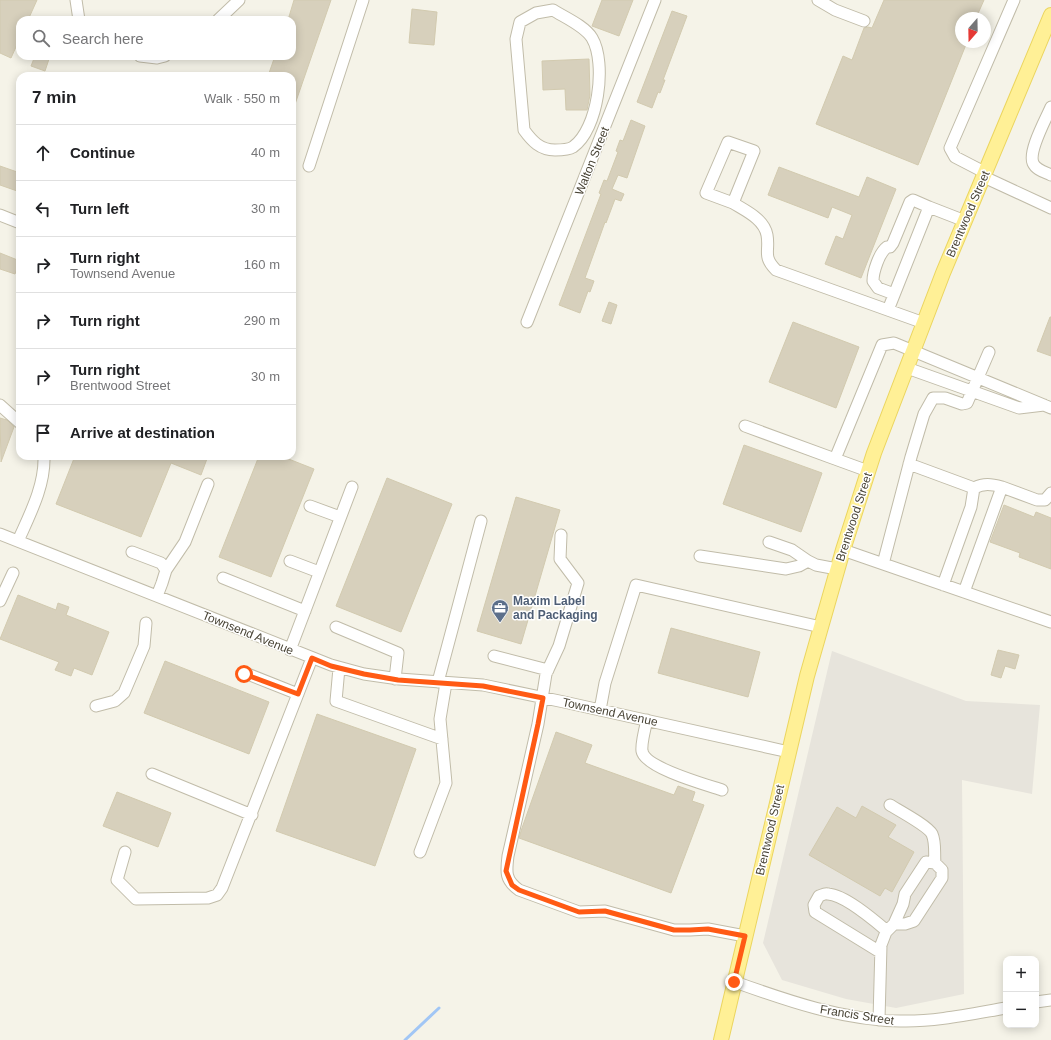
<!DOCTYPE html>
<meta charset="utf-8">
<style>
body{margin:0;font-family:Helvetica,sans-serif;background:#f6f6f6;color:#202124}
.controls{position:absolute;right:12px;bottom:12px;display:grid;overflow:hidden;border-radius:8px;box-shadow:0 2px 10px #0003}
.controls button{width:36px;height:36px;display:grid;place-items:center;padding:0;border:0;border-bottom:1px solid #e0e0e0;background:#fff;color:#202124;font:20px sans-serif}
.compass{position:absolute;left:955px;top:12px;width:36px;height:36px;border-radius:50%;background:#fff;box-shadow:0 2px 10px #0003;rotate:200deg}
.stop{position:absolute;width:12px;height:12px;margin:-9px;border:3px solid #ff5a14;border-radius:50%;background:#fff}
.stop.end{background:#ff5a14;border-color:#fff;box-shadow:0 1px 4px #0008}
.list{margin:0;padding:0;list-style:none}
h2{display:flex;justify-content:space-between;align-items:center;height:52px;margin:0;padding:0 16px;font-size:17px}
h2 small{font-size:13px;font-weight:400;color:#757577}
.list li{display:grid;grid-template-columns:26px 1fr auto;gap:12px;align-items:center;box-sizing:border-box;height:56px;padding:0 16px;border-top:1px solid #e0e0e0}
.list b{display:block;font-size:15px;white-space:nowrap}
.list p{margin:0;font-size:13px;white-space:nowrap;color:#757577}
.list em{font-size:13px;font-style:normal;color:#757577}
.icon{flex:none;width:22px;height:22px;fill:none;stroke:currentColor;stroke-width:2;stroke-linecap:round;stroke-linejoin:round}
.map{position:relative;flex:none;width:1051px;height:1040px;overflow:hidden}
.search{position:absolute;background:#fff;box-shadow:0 2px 10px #0003;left:16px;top:16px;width:280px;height:44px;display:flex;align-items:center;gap:10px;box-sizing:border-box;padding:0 14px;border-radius:12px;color:#757577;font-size:15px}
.panel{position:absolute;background:#fff;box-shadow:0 2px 10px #0003;left:16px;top:72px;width:280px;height:388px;border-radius:12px}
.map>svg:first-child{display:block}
.industrial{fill:#e7e4dc}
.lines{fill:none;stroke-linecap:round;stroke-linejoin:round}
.stream{stroke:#a1c6f5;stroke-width:3}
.building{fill:#d7d0bc;stroke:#d2caaf}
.minor-casing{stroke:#c1bca9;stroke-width:13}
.major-casing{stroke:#ebd55f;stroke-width:16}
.minor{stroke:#fff;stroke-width:11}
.major{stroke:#fff096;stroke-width:14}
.route{stroke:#ff5a14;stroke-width:5}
.labels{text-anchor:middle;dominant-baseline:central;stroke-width:3;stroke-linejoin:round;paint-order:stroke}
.street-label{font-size:12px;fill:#494436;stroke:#fff}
.service-label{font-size:12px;font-weight:bold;fill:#4e5e75;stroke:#fff;text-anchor:start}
</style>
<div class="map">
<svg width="1051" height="1040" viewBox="0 0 1051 1040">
<rect width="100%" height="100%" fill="#f5f3e8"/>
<path class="industrial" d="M832,651L966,701L1040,705L1032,794L962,780L964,994L896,1008L846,999L782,980L763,943Z"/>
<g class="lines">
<path class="stream" d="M405,1040L439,1008"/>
</g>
<path class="building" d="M0,0H37L28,20H20V38L11,58L0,53Z
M294,0H331L293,110H292V76H268L275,56H292V20H288Z
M602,0H633L619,36L592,26Z
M884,0H984L976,18H961V42H967L918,165L816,124L843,56L852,60L864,28L868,27L872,28Z
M412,9L437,12L434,45L409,43Z
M672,11L687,16L663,80H665L660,93L658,92L652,108L637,102Z
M35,56H50L45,71L31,66Z
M589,59L590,95L587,110H566L565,89L543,90L542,61Z
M631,120L645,126L627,178L618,175L612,189L624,194L621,201L615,199L606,223L605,222L585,278L594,281L590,292L588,291L580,313L559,305L601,194L599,193L604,180L607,181L618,152L616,151L620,140L623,141Z
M0,166L20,173V192L0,185Z
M779,167L859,197L867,177L896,189L861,278L825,264L836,236L843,239L852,215L832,207L828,218L768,195Z
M0,253L20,261L15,274L0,269Z
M609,302L617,305L611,324L602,321Z
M1050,317H1051V356L1037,351Z
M793,322L859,347L836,408L769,382Z
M0,418L7,420L14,427L1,462Z
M744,445L822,473L801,532L723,504Z
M75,456H208L201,475L171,463L141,537L56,504Z
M259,456H281L314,469L271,577L219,557Z
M387,478L452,504L401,632L336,606Z
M516,497L560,510L521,644L477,631Z
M1004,505L1034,517L1036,512L1051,518V569L1019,557L1020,553L990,542Z
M18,595L56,610L58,603L69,607L66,615L109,632L92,675L74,668L71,676L55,670L59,662L0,639Z
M671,628L760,652L748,697L658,673Z
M998,650L1019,655L1015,669L1005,666L1001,678L991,675Z
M165,661L269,702L249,754L144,713Z
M317,714L416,749L375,866L276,831Z
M556,732L592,745L585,763L674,795L678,786L695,792L692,801L704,805L671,893L519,838L522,828Z
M117,792L171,813L158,847L103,826Z
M862,806L896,825L888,837L914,852L892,892L885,888L880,896L809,855L837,807L856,818Z"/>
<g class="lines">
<g class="minor-casing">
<path id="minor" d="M76,0L79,20
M818,0L835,10L864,21
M553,10C564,17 585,26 592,38C607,63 598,130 573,147C568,150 561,150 555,150C540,150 532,141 524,130L516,39L520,22L536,13Z
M218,20L239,0
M140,56L157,58L165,56
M1051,107C1046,119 1028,151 1033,163C1036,170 1045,172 1051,175
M309,166L363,0
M986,173L955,157L950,148L1014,0
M984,177L1051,208
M733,203L706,193L728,142L754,151L733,203C746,211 764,219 767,235C770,251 762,256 776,270L924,323
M0,215L20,223
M894,294L878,288L873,281C873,272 879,253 887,247H890L893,243L910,202L913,200L929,207
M888,310L929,207L965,221
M527,322L655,0
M907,368L1019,408L1044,405
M0,405L20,423
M745,426L835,459
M909,464L974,488C984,483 991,484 1002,487
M868,471L835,459L882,345L894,343L1051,408
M310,506L340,517
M0,534L331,665L364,674L399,679L483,685L564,702L789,752
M561,535L560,559L578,583L559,646L546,674L538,724L508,856C506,872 505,880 519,890L579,912L605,911L674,930H690L708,929L745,936
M18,541C30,514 45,486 44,456
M769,542L792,550L808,561L816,565L837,569
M843,550L1051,622
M132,552L161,563L166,570L162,583L157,596
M700,556L786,569L799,566L808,561
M290,561L319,572
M883,564L911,457L924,414L933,398H945L962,404L967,403L989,352
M166,570L185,542L208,484
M223,578L305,611
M943,585L971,507L974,488
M964,592L1002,487L1037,500H1045L1051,493
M0,601L13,573
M336,627L398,653L395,679
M290,650L352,487
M494,656L548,670
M339,668L336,701L442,739
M245,673L298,694
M438,682L481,521
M96,706L115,701L124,693L144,646L146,623
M600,710L605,683L636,585L821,627
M647,720C645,728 641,744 642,751C645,768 707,785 722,790
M152,774L252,815
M125,852L117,880L136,899L208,898L217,895L222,888L312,658
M420,852L446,783L440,719L446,683
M894,924L903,904L905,894L926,862L935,863
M880,952L815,912L814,905L819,896C822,895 825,893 828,894C845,895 874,920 887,931
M735,982C788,1001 843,1020 900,1021C935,1022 971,1014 1006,1008
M1036,1002L1051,1000
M879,1020L881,945L886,932L894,924H905L914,921L942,878V870L935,863C934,853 936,843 932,834C928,826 898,810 890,805"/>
</g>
<g class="major-casing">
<path id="major" d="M721,1040L807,676L843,550L874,453L943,273L1051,15"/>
</g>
<use href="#minor" class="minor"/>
<use href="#major" class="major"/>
</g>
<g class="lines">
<path class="route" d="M244,674L298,694L312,658L331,666L364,674L398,680L483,686L543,698L538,724L506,871L512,885L519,890L579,912L605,911L674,930H690L708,929L745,936L734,982"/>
</g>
<defs>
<g id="office-pin" transform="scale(0.9)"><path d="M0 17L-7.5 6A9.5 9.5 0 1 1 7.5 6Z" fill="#5c6f8a" stroke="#fff"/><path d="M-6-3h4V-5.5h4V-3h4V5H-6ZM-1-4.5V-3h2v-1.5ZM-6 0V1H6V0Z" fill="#fff"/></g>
</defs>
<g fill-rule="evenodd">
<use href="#office-pin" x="500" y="608"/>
</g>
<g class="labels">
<g class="street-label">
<text transform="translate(592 161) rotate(-68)">Walton Street</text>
<text transform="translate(968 214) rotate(-67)">Brentwood Street</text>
<text transform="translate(854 517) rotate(-72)">Brentwood Street</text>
<text transform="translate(248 633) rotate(22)">Townsend Avenue</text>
<text transform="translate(610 712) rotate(12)">Townsend Avenue</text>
<text transform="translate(770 830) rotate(-77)">Brentwood Street</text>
<text transform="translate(857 1015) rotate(9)">Francis Street</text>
</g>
<g class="service-label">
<text x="513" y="601">Maxim Label<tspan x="513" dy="14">and Packaging</tspan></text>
</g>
</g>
</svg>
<div class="controls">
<button>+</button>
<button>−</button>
</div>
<svg class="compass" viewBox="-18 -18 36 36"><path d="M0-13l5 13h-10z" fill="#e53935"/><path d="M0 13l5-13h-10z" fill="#757577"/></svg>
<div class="stop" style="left:244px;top:674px"></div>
<div class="stop end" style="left:734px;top:982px"></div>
<div class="search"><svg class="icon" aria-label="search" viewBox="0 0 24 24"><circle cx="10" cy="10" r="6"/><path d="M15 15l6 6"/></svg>Search here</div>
<section class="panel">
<h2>7 min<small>Walk · 550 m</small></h2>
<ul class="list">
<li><svg class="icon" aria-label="ahead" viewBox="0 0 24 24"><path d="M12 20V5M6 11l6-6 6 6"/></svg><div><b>Continue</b></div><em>40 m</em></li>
<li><svg class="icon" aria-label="left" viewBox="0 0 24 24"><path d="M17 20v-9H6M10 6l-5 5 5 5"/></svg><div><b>Turn left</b></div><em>30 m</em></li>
<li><svg class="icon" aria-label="right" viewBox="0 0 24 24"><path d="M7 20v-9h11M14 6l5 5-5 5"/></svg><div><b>Turn right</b><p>Townsend Avenue</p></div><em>160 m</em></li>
<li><svg class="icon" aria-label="right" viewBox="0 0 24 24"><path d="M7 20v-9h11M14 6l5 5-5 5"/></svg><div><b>Turn right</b></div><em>290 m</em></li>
<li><svg class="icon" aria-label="right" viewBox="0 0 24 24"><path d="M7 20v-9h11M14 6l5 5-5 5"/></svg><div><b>Turn right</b><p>Brentwood Street</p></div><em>30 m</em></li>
<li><svg class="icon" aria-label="arrive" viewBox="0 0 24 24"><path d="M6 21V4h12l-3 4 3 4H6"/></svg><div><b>Arrive at destination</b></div></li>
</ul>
</section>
</div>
